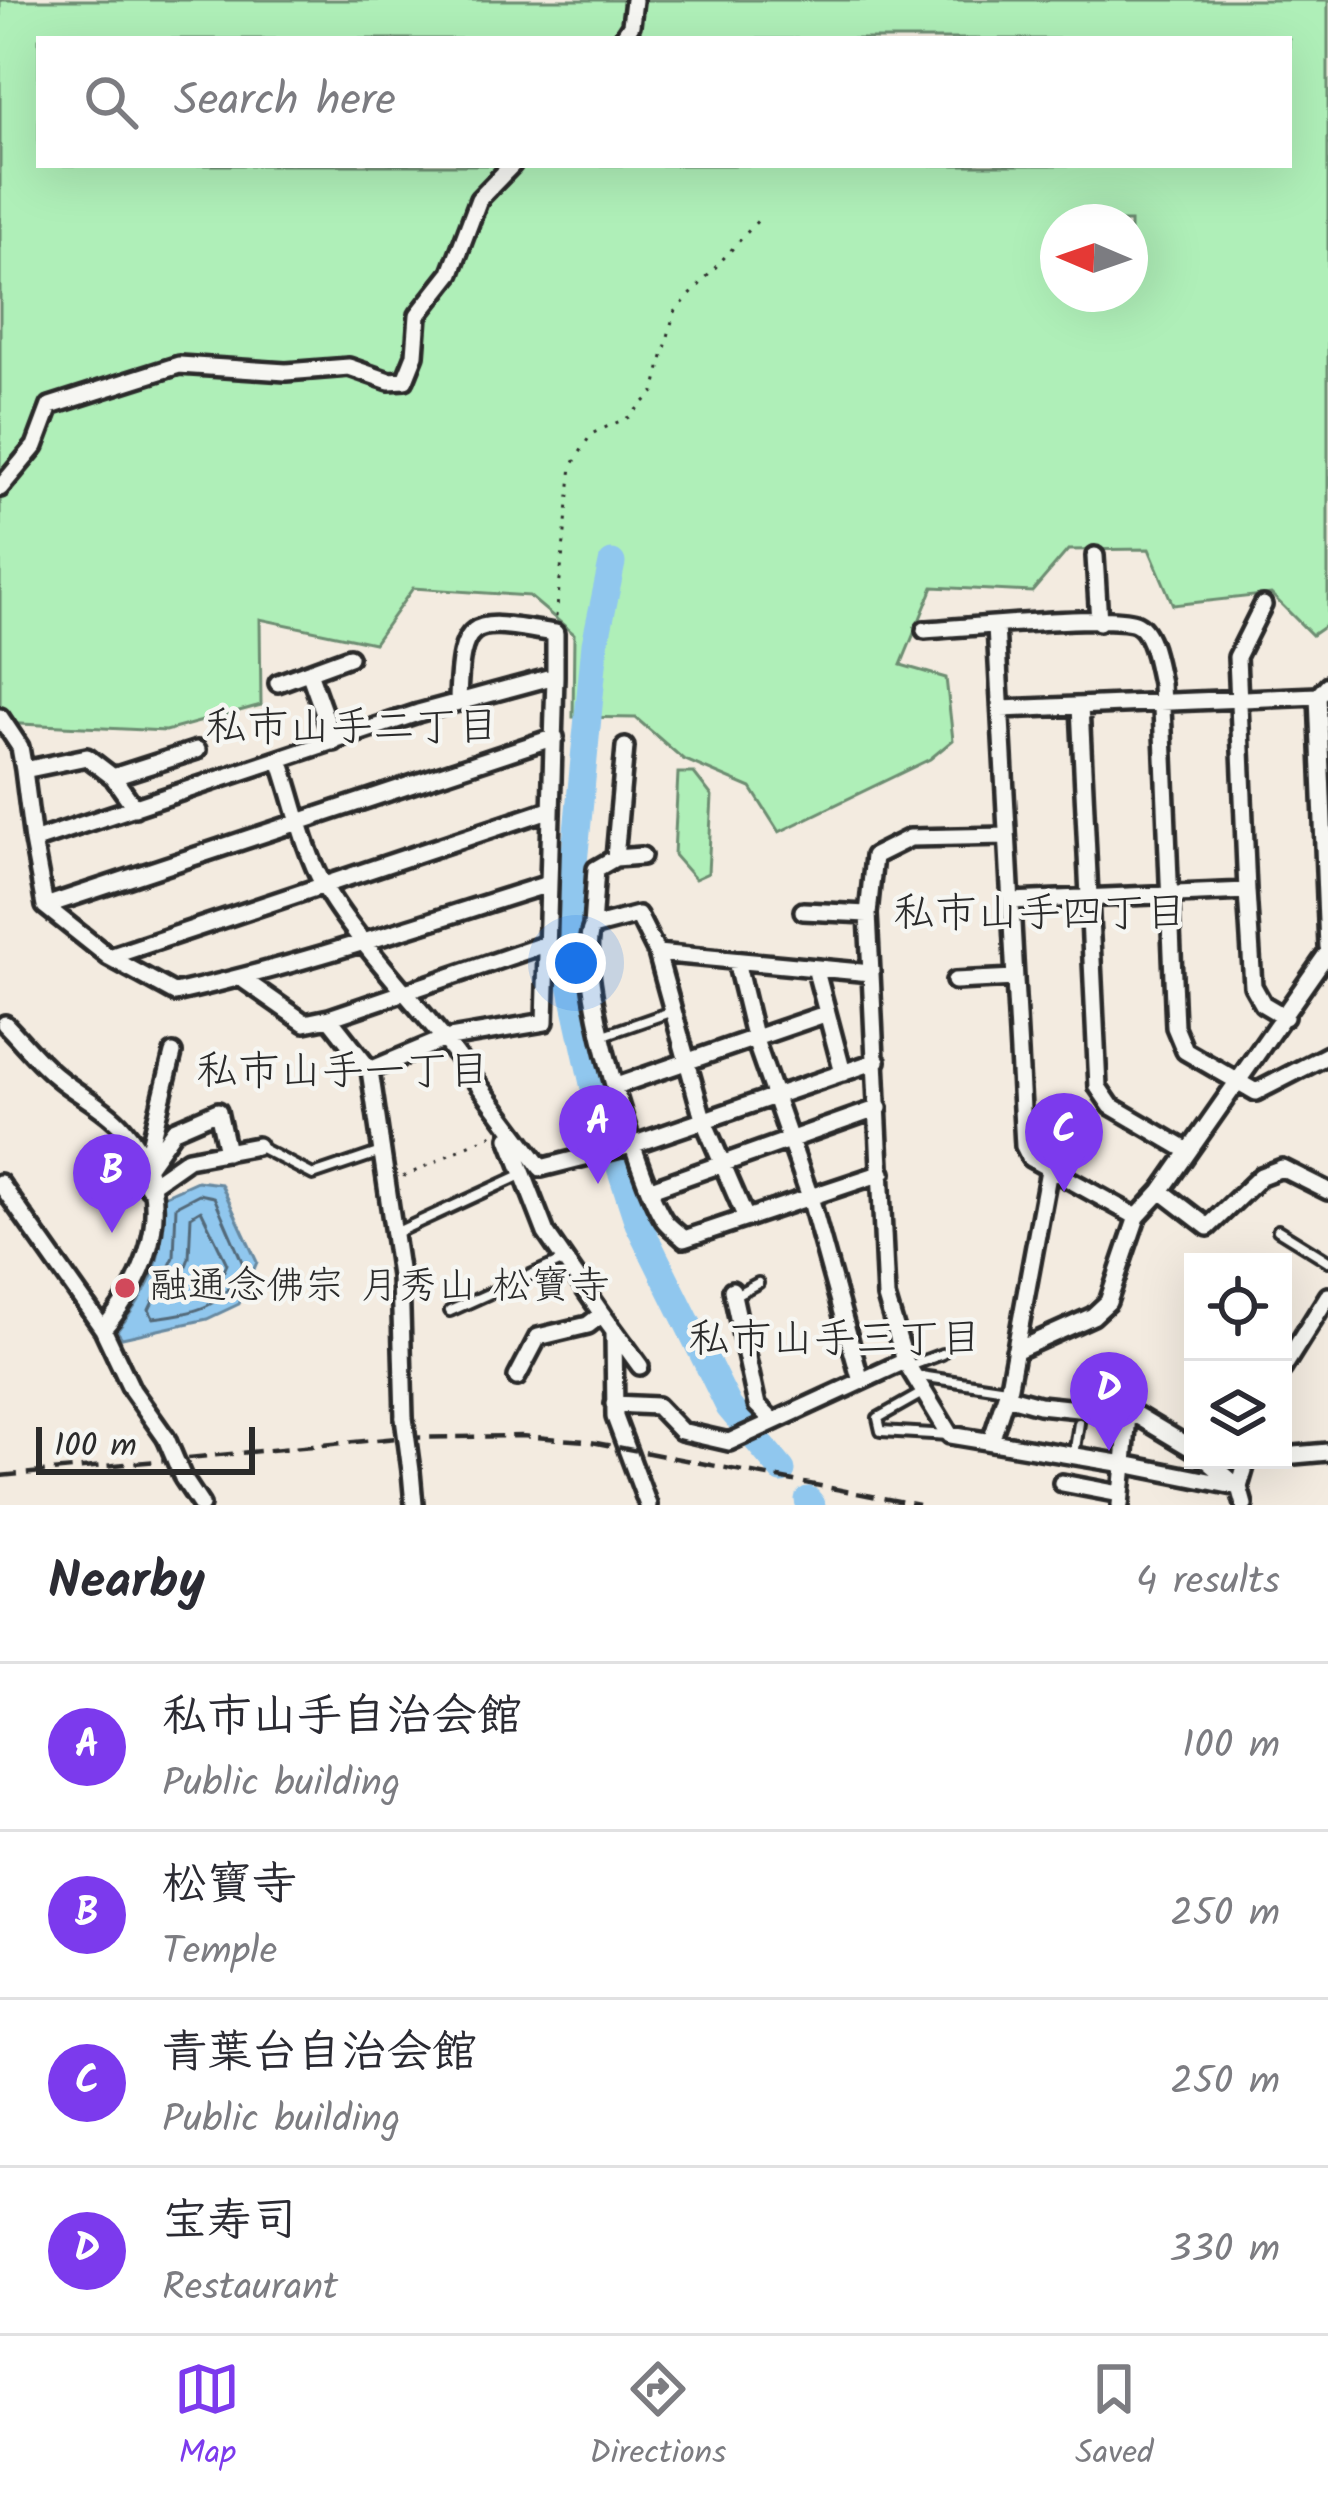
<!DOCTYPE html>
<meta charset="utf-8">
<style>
body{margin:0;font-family:Kalam,"Klee One",sans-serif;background:#f2f2f3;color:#2b2b33}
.controls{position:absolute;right:36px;bottom:36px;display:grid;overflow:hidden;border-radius:0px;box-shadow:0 12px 48px #0002}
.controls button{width:108px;height:108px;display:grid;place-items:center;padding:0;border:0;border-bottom:3px solid #e1e1e2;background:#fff;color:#2b2b33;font:60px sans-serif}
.compass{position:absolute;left:1040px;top:204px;width:108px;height:108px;border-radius:50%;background:#fff;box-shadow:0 12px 48px #0002;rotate:272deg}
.scale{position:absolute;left:36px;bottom:30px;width:219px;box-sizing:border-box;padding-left:12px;border:6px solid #2b2b2b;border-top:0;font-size:33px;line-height:42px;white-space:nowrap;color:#2b2b2b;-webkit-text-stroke:9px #f6f6f2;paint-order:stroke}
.you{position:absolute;left:576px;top:963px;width:42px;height:42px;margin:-30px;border:9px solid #fff;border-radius:50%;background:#1a73e8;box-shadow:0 0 0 18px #1a73e833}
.badge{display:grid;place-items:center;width:78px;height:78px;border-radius:50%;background:#7c3aed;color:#fff;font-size:39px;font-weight:700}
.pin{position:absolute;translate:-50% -99px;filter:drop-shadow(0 3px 6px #0008)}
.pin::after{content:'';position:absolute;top:63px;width:42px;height:36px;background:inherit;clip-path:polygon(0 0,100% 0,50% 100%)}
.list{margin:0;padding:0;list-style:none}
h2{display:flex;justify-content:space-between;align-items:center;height:156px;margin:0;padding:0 48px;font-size:51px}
h2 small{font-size:39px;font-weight:400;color:#7c7c81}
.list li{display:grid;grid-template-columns:78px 1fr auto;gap:36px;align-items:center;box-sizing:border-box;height:168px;padding:0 48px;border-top:3px solid #e1e1e2}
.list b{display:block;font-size:45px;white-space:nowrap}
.list p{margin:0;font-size:39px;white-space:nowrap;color:#7c7c81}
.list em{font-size:39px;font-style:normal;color:#7c7c81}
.icon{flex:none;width:66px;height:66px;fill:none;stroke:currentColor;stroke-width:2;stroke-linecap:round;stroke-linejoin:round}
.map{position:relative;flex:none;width:1328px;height:1505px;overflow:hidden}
.search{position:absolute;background:#fff;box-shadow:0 12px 48px #0002;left:36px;right:36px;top:36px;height:132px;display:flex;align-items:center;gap:30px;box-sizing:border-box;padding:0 42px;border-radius:0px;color:#7c7c81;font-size:45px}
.sheet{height:828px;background:#fff}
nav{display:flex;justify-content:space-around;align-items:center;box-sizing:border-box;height:168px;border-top:3px solid #e1e1e2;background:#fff;font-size:33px;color:#7c7c81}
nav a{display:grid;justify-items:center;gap:6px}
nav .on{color:#7c3aed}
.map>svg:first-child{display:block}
.green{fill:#afefb8;stroke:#6d8d72;stroke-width:3;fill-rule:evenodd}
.water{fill:#90c7ee;stroke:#6889a0;stroke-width:3}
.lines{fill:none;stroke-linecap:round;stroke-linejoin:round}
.shore{stroke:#536979;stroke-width:3}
.river{stroke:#90c7ee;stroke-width:27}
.service-casing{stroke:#2b2b2b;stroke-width:16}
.minor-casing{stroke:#2b2b2b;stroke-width:24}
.path{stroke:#2b2b2b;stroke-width:3;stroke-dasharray:3 9;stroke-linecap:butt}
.service{stroke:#f6f6f2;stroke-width:8}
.minor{stroke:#f6f6f2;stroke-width:15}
.rail{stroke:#2b2b2b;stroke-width:4.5;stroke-dasharray:18 9;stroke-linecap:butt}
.minor-bridge-casing{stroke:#2b2b2b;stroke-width:24;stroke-linecap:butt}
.minor-bridge{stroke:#f6f6f2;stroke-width:15}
.poi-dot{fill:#d1495b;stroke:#f6f6f2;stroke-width:4.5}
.labels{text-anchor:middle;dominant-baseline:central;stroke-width:9;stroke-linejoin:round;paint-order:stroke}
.poi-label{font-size:39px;fill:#2b2b2b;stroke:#f6f6f2;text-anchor:start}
.neighbourhood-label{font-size:42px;fill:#2b2b2b;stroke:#f6f6f2}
</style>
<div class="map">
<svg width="1328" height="1505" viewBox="0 0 1328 1505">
<rect width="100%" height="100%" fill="#f3ebe0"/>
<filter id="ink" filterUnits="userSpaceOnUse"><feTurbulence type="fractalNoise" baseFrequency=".00833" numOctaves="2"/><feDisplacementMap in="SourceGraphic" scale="24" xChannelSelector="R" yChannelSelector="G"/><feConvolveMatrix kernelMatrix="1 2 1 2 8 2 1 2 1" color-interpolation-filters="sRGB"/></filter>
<g filter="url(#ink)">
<path class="green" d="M0,0H1328V624L1312,635L1271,594L1173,605L1149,549L1068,550L1032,592L933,587L901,665L946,678L953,740L930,759L779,832L751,788L683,759L636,718L573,717L574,634L529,596L413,588L374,643L260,619L261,705L166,731L0,723ZM39,39H1289V165H39ZM1058,222H1130V294H1058Z
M678,773H694L712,796L708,873L695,879L674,855Z"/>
<path class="water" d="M197,1181L221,1184L257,1262L239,1304L207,1319L122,1338L117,1331C156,1282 163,1258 164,1196Z"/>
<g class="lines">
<path class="shore" d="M199,1194L214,1197L243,1264C224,1308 199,1312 153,1318L149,1310L174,1257L176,1206Z
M201,1210L227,1264L217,1285L182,1297L177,1290L189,1258L191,1216Z"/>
<path class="river" d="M612,563L595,644L565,957L594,1088L638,1223L729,1407L782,1470
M808,1500L812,1505"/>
<g class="service-casing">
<path id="service" d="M604,1035L673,1011
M257,1146L313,1175L381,1152
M1278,1230L1328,1261
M395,1233L523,1174
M735,1295L758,1283
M450,1311L564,1260
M910,1366L942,1354
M914,1375L1006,1389
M924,1392L878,1418L881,1431L949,1435
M1074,1455L1079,1423"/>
</g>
<g class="minor-casing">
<path id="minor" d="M622,39L631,25L634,0
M0,488L35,446L50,406L179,365L286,372L349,367L389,381L405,380L415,355L418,315L451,273L479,199L512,165
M1095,556L1099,622
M1263,605L1237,657L1247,891L1253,986L1263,1004L1285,1017
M996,626L1024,1146L1030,1158L1137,1217
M925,630C963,628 1107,613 1135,623C1153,630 1157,667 1161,683L1175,1027L1185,1051L1256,1092L1328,1055
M309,672L334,742
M278,683L349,657
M1328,685L1318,696L1328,947
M458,702C460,611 475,621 555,633V676
M1080,706L1098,1087L1111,1106L1188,1151
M1001,709L1318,696
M0,717L20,747L24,770
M625,747L615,858L596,869L592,927L638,915L657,953
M280,760C294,800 303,847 323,884C348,930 410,997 444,1039L545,1022L555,676L418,713L33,841L45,906L109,957L175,993C301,965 423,923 545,885
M113,777L197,750
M33,841L24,770L87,757L113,777L135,808
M615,858L642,856
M1011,901L1247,891
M45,906L555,737
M803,911L868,914
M592,927C573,967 637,1179 664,1220C669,1227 678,1233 684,1239L882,1173
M109,957L549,810
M736,961L755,1040L810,1197L860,1378
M816,971L843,1073
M871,973L868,914L874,856L910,838L1007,836
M241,978L305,1023L329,1018L370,1070L400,1276L404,1418
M955,981L1015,978
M329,1018L546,944
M5,1024C22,1041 38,1062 57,1077C77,1094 106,1108 123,1128C178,1191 153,1273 103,1329
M370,1070L444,1039L541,1168L632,1145L877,1061
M616,1086L825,1014
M509,1138L546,1233L602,1314
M147,1157L173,1053
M147,1168L174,1130L218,1111L227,1152
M0,1183L103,1329L132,1390L166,1438
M148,1187L188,1159L257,1146
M651,1189L879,1108
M1161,1191L1328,952
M746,1218L703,1119L657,953L871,973L886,1297L905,1361L950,1435L1124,1464L1120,1505
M732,1290L757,1405L772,1420
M614,1332L615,1417L648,1505
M1015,1351L1093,1316L1108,1302L1137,1217L1161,1191L1208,1227L1261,1176L1282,1168L1328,1191
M1283,1368L1328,1296
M517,1377L538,1337L588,1325L602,1314L640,1366
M1006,1396L1039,1405L1136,1415L1193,1449
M614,1404L657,1406L681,1431L729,1442L905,1361
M1128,1414L1124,1464L1239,1487
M991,1441L1009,1386L1049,1170
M1283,1456L1328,1452
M1207,1460L1236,1485
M411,1471L414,1505
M183,1478L201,1505
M1062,1483L1120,1494
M1244,1505L1239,1487L1247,1460"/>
</g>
<path class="path" d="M556,617L572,466L591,434L629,417L654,392L674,313L761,217
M1069,1162L1103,1117
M403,1177L497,1132"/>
<use href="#service" class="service"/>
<use href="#minor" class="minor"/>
<path class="rail" d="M0,1476L396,1438L521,1436L586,1441L919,1505"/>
<g class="minor-bridge-casing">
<path id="minor-bridge" d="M404,1418L411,1471
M166,1438L183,1478"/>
</g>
<use href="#minor-bridge" class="minor-bridge"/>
</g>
</g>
<circle class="poi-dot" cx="125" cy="1288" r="12"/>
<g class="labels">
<g class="poi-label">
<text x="149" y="1288">融通念佛宗 月秀山 松寶寺</text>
</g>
<g class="neighbourhood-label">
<text x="352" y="728">私市山手二丁目</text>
<text x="1040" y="914">私市山手四丁目</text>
<text x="343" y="1072">私市山手一丁目</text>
<text x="835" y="1340">私市山手三丁目</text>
</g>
</g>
</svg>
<div class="controls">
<button><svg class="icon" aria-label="locate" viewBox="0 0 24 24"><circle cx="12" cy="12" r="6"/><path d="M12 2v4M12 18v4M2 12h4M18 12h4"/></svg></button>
<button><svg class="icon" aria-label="layers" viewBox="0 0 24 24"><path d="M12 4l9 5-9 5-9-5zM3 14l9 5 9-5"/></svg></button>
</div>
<svg class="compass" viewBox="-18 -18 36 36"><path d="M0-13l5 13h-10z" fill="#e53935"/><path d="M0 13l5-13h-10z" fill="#7c7c81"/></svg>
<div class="scale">100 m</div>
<div class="you"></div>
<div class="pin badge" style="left:598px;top:1184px">A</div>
<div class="pin badge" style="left:112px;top:1233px">B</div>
<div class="pin badge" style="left:1064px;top:1192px">C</div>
<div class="pin badge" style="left:1109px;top:1451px">D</div>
<div class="search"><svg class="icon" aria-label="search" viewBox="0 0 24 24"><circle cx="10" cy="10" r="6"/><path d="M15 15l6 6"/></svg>Search here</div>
</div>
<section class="sheet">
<h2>Nearby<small>4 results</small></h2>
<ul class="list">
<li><span class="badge">A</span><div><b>私市山手自治会館</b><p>Public building</p></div><em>100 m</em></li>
<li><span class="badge">B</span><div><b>松寶寺</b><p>Temple</p></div><em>250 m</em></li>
<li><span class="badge">C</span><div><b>青葉台自治会館</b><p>Public building</p></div><em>250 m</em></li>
<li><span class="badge">D</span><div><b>宝寿司</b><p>Restaurant</p></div><em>330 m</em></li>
</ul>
</section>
<nav>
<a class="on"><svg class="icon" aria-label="map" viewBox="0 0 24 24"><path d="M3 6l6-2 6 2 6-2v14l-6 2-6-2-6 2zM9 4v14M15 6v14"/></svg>Map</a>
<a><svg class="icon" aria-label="directions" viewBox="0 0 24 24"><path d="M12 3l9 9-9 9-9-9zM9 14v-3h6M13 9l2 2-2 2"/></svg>Directions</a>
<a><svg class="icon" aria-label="saved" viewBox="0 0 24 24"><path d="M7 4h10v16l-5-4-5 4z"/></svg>Saved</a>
</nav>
